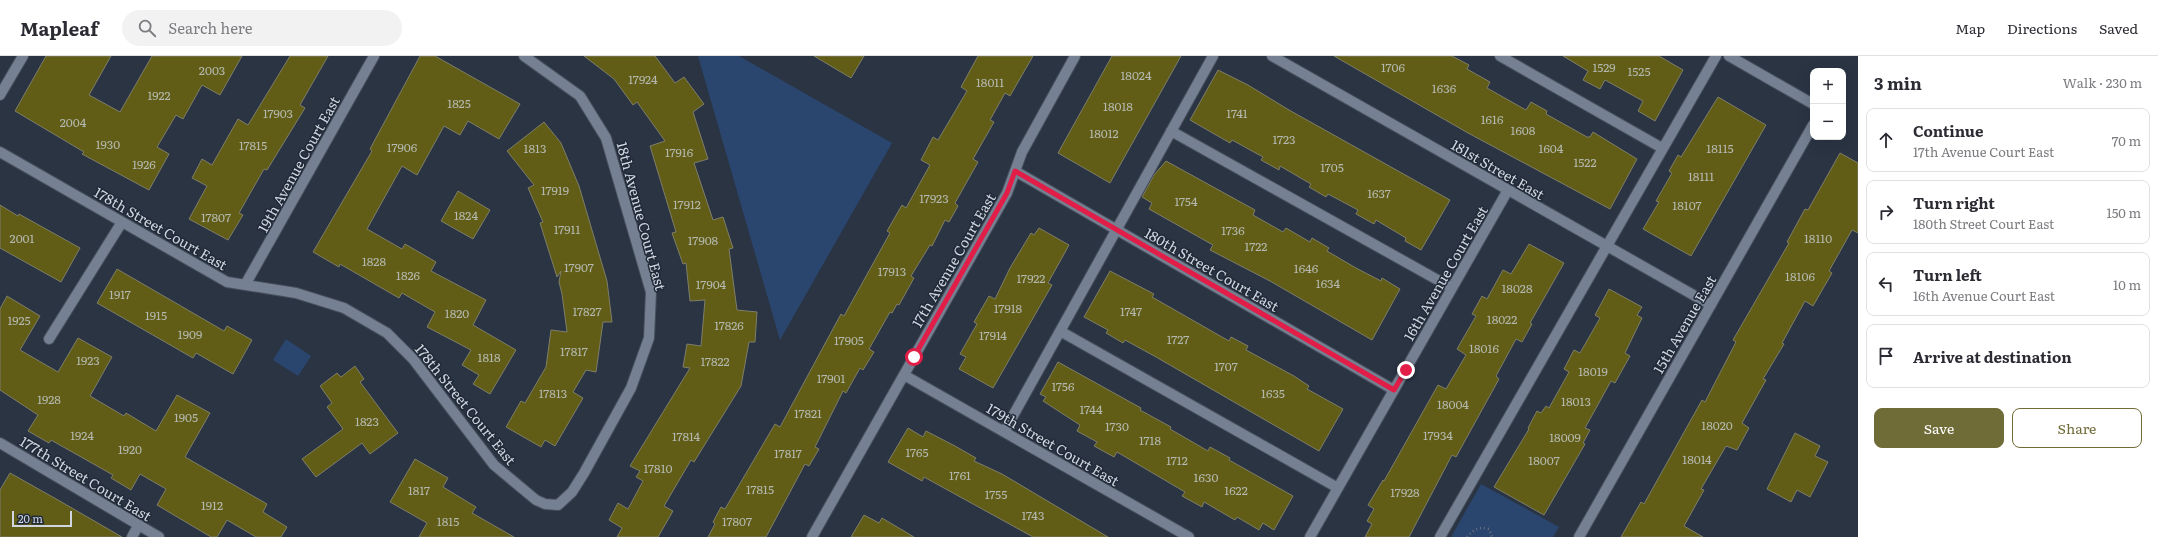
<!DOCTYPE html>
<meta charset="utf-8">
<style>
body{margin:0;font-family:Literata,serif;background:#f2f2f3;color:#2b2b33}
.controls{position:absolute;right:12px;top:12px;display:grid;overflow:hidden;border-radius:8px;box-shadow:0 4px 16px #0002}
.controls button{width:36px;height:36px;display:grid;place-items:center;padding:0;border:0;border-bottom:1px solid #e1e1e2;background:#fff;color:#2b2b33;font:20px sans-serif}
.scale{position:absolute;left:12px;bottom:10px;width:60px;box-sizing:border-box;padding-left:4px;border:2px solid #d0d6e0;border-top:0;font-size:11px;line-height:14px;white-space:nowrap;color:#d0d6e0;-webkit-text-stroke:3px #202a38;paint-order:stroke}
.stop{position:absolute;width:12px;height:12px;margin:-9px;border:3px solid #e11d48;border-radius:50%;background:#fff}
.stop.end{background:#e11d48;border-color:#fff;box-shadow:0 1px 4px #0008}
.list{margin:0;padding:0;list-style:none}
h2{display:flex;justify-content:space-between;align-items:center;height:52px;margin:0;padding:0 16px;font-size:17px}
h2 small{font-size:13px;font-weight:400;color:#7c7c81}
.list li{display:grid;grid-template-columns:26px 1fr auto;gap:12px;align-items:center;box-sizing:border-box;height:64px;margin:0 8px 8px;padding:0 8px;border:1px solid #e1e1e2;border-radius:8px}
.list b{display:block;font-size:15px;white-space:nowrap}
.list p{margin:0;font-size:13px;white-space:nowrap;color:#7c7c81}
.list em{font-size:13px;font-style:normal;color:#7c7c81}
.actions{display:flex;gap:8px;padding:12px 16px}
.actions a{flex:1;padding:9px 0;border:1px solid #706c38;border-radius:8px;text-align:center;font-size:14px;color:#706c38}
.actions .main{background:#706c38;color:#fff}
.icon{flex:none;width:22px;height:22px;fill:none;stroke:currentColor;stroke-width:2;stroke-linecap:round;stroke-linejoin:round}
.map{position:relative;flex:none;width:1858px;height:481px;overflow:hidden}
header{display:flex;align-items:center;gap:24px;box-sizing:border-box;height:56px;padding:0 20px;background:#fff;border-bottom:1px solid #e1e1e2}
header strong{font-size:19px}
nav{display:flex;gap:22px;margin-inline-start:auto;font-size:14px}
.search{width:280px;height:36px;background:#f2f2f3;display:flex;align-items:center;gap:10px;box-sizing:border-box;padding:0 14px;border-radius:22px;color:#7c7c81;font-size:15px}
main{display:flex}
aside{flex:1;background:#fff}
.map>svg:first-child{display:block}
.green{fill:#2b466e}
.building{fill:#615d16;stroke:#7e7e69}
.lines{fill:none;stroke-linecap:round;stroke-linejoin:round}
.minor-casing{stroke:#474f5c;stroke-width:12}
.path{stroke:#666e7c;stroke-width:2.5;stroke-dasharray:1 3;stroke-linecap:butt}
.minor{stroke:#758092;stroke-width:10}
.route{stroke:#e11d48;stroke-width:5}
.labels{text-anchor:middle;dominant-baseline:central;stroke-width:3;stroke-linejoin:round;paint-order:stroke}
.number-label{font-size:12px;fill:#b4b8ae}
.street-label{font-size:14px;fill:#d0d6e0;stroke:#202a38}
</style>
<header>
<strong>Mapleaf</strong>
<div class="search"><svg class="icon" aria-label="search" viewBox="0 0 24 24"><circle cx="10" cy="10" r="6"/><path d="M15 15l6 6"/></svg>Search here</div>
<nav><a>Map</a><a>Directions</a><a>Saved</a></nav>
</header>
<main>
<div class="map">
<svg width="1858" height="481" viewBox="0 0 1858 481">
<rect width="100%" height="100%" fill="#2a3443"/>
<path class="green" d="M698,0H739L892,87L780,284Z
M286,283L311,300L298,320L273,304Z
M1481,428L1559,471L1553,481H1451Z"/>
<path class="building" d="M46,0H111L89,39L120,56L152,0H242L220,39L202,29L183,63L176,59L157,91L169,98L149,134L82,98L84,96L15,55Z
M290,0H328L300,49L305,52L267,114L264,113L239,157L243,159L228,184L189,163L207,130L192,122L202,103L212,109L238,63L248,69Z
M420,0H435L520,48L499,83L468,65L460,79L444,70L417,119L402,110L367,173L402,193L405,188L436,206L431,215L486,244L473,269L516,294L490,338L473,328L479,319L462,309L471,294L427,271L435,256L402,237L399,242L340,208L339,211L313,196L372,95L370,93Z
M584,0H655L675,27L684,21L704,48L693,56L708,103L694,107L713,164L723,161L733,192L729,193L737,254L757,256L755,286H749L741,330L694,406L691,404L664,450L673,455L658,481H617L622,472L609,464L618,447L628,453L643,425L636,421L640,415L630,410L690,312L683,311L687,288L701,290L705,244L690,245L686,207L683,208L672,177L676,176L650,90L665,85L637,46L633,49L614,23Z
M814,0H864L851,22Z
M978,0H1033L1010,40L1005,37L990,64L994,66L973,103L978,106L955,147L958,150L949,166L945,164L932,190L930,189L911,220L914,222L899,249L897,248L892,257L890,256L869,293L874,296L863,314L860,312L846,337L843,335L815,391L819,393L809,410L805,408L766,481H708L715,468L713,466L721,451L725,453L775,368L780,371L841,258L844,260L890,177L887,175L902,149L906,152L930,109L921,104L933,81L938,84L967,35L961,31Z
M1112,0H1181L1110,127L1058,97Z
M1334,0H1452L1469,9L1467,13L1490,26L1487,32L1526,54L1531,46L1547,55L1546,58L1587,81H1590L1593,76L1637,103L1610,153L1468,77Z
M1563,0H1659L1683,14L1655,65L1638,55L1643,45L1605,24L1600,33L1583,24L1588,15Z
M1218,14L1248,29L1289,54L1450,144L1421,194L1405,185L1406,182L1376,164L1374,168L1356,158L1358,154L1328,138L1326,141L1309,131L1311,128L1280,110L1279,114L1261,104L1263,101L1232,84L1230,87L1190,64Z
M1718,41L1766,69L1691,200L1643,173L1659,146L1656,145L1672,117L1669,115L1678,99L1681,101Z
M544,66L561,87L579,130L607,225L612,266H603L596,316L586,314L573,336L583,342L555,390L545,384L541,391L506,371L521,345L525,347L546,311L551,274L567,276L562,238L559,226L561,215L557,221L540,167L543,166L528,132L534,129L507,95Z
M1840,97L1858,107V177L1852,174L1829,215L1832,217L1813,250L1805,245L1782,287L1784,288L1763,323L1766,324L1742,367L1749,372L1737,394L1726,390L1701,433L1704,434L1684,470L1703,481H1621L1641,446L1644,448L1702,344L1705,346L1736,286L1733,284L1789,187L1787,186L1805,153L1808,154Z
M1166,105L1255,154L1253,159L1283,176L1286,172L1310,186L1312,182L1329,192L1327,195L1356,212L1381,225L1382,222L1400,233L1372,284L1270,225L1210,194L1213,189L1149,153L1152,147L1142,141L1154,119Z
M458,135L490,154L473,183L441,165Z
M0,149L18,160L19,158L80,192L61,226L0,192Z
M1039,172L1069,189L1048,227L1052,229L993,332L959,313L966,301L960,298L977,268L974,266L989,240L995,243L1010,212L1031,177L1034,179Z
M1529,188L1564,207L1530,267L1532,268L1522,286L1516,283L1496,320L1499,323L1456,401L1452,399L1409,481H1365L1372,468L1367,465L1374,453L1368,449L1383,424L1384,425L1438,329L1446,333L1466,299L1457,293L1476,260L1472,258L1482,240L1487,243L1503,214L1511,218Z
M117,213L224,275L227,270L252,284L233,318L196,297L193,302L97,247Z
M1110,215L1154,238L1152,241L1229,285L1231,281L1248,290L1246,294L1294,320L1309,330L1307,333L1343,353L1319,395L1156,301L1125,284L1123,287L1106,277L1108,274L1084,261Z
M1609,233L1642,251L1637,259L1642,262L1625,297L1630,300L1615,327L1611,325L1585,372L1590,374L1583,387L1585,388L1544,459L1494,431L1529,373L1528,372L1537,355L1541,357L1546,350L1549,352L1569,316L1564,313L1574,294L1580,297L1600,262L1595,259Z
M7,240L40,260L20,294L58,316L78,282L112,301L90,340L124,360L126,357L156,375L177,339L210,357L185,401L267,448L263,456L287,471L281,481H256L227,464L217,481H211L157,449L166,433L140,418L131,434L111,422L113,419L51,384L49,387L28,375L38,359L0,334V253Z
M1058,306L1141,352L1140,354L1171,371L1170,373L1208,395L1210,391L1230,402L1229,404L1293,440L1274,474L1263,467L1259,474L1237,461L1235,464L1204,446L1202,451L1182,440L1185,436L1117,396L1114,401L1094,390L1097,386L1077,375L1080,369L1043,345L1046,341L1040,338Z
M355,310L364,323L360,326L398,377L370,398L362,387L316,421L302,403L343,373L327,351L332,347L320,330L337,317L341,321Z
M908,372L923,381L926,375L955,390L976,402L974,405L1002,418L1108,481H1033L924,421L922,425L888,406Z
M1795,377L1820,390L1815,400L1828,406L1810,441L1797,434L1791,446L1767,433Z
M415,403L448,422L443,431L476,451L472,457L514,481H419L427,467L390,446Z
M10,417L58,444L122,481H0V434Z
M864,459L879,467L882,462L914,481H851Z"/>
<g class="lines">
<g class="minor-casing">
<path id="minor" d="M1272,0L1711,249
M1500,0L1662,92
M1729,0L1813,48
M0,39L23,0
M1171,75L1452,232
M0,96L227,226L296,237L344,252L387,277L413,303L494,409L536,444L545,448L558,449L572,436L584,417L631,332L649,282L651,236L606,82L580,40L524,0
M1015,115L1394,334
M245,229L374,0
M1060,275L1338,432
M49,283L122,166
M904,319L1189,481
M1004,376L1213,0
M0,387L159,481
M132,481L138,470
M812,481L1007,137L1022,96L1075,0
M1310,481L1508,134
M1440,481L1716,0
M1579,481L1813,69"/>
</g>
<path class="path" d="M1467,481C1473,474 1479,470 1489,473L1492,481"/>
<use href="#minor" class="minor"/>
</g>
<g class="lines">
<path class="route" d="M914,301L1007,137L1015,115L1394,334L1406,314"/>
</g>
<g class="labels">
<g class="number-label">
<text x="1393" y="11">1706</text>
<text x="1604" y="11">1529</text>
<text x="212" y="14">2003</text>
<text x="1639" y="15">1525</text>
<text x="1136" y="19">18024</text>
<text x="643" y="23">17924</text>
<text x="990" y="26">18011</text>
<text x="1444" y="32">1636</text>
<text x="159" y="39">1922</text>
<text x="459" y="47">1825</text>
<text x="1118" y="50">18018</text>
<text x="278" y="57">17903</text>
<text x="1237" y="57">1741</text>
<text x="1492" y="63">1616</text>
<text x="73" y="66">2004</text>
<text x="1523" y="74">1608</text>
<text x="1104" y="77">18012</text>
<text x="1284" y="83">1723</text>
<text x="108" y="88">1930</text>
<text x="253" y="89">17815</text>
<text x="402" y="91">17906</text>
<text x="535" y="92">1813</text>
<text x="1551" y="92">1604</text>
<text x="1720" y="92">18115</text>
<text x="679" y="96">17916</text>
<text x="1585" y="106">1522</text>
<text x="144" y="108">1926</text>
<text x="1332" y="111">1705</text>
<text x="1701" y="120">18111</text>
<text x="555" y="134">17919</text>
<text x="1379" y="137">1637</text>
<text x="934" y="142">17923</text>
<text x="1186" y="145">1754</text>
<text x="687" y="148">17912</text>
<text x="1687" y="149">18107</text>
<text x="466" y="159">1824</text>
<text x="216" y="161">17807</text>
<text x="567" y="173">17911</text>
<text x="1233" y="174">1736</text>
<text x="22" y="182">2001</text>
<text x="1818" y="182">18110</text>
<text x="703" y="184">17908</text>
<text x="1256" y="190">1722</text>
<text x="374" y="205">1828</text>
<text x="579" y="211">17907</text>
<text x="1306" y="212">1646</text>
<text x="892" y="215">17913</text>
<text x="408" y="219">1826</text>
<text x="1800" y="220">18106</text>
<text x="1031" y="222">17922</text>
<text x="1328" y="227">1634</text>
<text x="711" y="228">17904</text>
<text x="1517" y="232">18028</text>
<text x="120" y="238">1917</text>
<text x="1008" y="252">17918</text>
<text x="587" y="255">17827</text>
<text x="1131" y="255">1747</text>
<text x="457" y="257">1820</text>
<text x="156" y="259">1915</text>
<text x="1502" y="263">18022</text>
<text x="19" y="264">1925</text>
<text x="729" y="269">17826</text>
<text x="190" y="278">1909</text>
<text x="993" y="279">17914</text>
<text x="1178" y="283">1727</text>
<text x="849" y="284">17905</text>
<text x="1484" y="292">18016</text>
<text x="574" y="295">17817</text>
<text x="489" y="301">1818</text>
<text x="88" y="304">1923</text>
<text x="715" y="305">17822</text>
<text x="1226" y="310">1707</text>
<text x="1593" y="315">18019</text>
<text x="831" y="322">17901</text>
<text x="1063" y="330">1756</text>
<text x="553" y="337">17813</text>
<text x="1273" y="337">1635</text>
<text x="49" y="343">1928</text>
<text x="1576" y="345">18013</text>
<text x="1453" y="348">18004</text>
<text x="1091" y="353">1744</text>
<text x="808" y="357">17821</text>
<text x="186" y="361">1905</text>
<text x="367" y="365">1823</text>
<text x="1717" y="369">18020</text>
<text x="1117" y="370">1730</text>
<text x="82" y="379">1924</text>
<text x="1438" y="379">17934</text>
<text x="686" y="380">17814</text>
<text x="1565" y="381">18009</text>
<text x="1150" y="384">1718</text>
<text x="130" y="393">1920</text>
<text x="917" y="396">1765</text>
<text x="788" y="397">17817</text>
<text x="1697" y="403">18014</text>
<text x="1177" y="404">1712</text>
<text x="1544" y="404">18007</text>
<text x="658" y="412">17810</text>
<text x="960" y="419">1761</text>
<text x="1206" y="421">1630</text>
<text x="760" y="433">17815</text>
<text x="419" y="434">1817</text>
<text x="1236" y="434">1622</text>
<text x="1405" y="436">17928</text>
<text x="996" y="438">1755</text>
<text x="212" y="449">1912</text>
<text x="1033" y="459">1743</text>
<text x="448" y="465">1815</text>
<text x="737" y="465">17807</text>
</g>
<g class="street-label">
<text transform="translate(298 108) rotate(-61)">19th Avenue Court East</text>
<text transform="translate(1498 113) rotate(30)">181st Street East</text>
<text transform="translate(642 160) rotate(75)">18th Avenue Court East</text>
<text transform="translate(161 172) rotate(30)">178th Street Court East</text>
<text transform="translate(953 204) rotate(-60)">17th Avenue Court East</text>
<text transform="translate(1212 213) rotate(30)">180th Street Court East</text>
<text transform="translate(1445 217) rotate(-60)">16th Avenue Court East</text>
<text transform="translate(1684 268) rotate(-60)">15th Avenue East</text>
<text transform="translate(466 348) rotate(51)">178th Street Court East</text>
<text transform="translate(1053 388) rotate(30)">179th Street Court East</text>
<text transform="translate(86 422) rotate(31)">177th Street Court East</text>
</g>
</g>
</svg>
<div class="controls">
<button>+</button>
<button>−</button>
</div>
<div class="scale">20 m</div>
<div class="stop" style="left:914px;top:301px"></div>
<div class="stop end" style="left:1406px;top:314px"></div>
</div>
<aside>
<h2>3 min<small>Walk · 230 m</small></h2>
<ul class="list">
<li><svg class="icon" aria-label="ahead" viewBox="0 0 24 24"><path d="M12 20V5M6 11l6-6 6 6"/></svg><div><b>Continue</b><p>17th Avenue Court East</p></div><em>70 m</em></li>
<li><svg class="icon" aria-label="right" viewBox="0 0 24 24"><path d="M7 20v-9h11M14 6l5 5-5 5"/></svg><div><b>Turn right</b><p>180th Street Court East</p></div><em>150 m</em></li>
<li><svg class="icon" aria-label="left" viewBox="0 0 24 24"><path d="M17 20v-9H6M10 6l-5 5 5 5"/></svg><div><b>Turn left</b><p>16th Avenue Court East</p></div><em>10 m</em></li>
<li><svg class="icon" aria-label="arrive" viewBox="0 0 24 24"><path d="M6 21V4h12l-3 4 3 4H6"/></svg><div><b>Arrive at destination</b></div></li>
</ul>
<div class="actions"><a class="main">Save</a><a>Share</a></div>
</aside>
</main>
